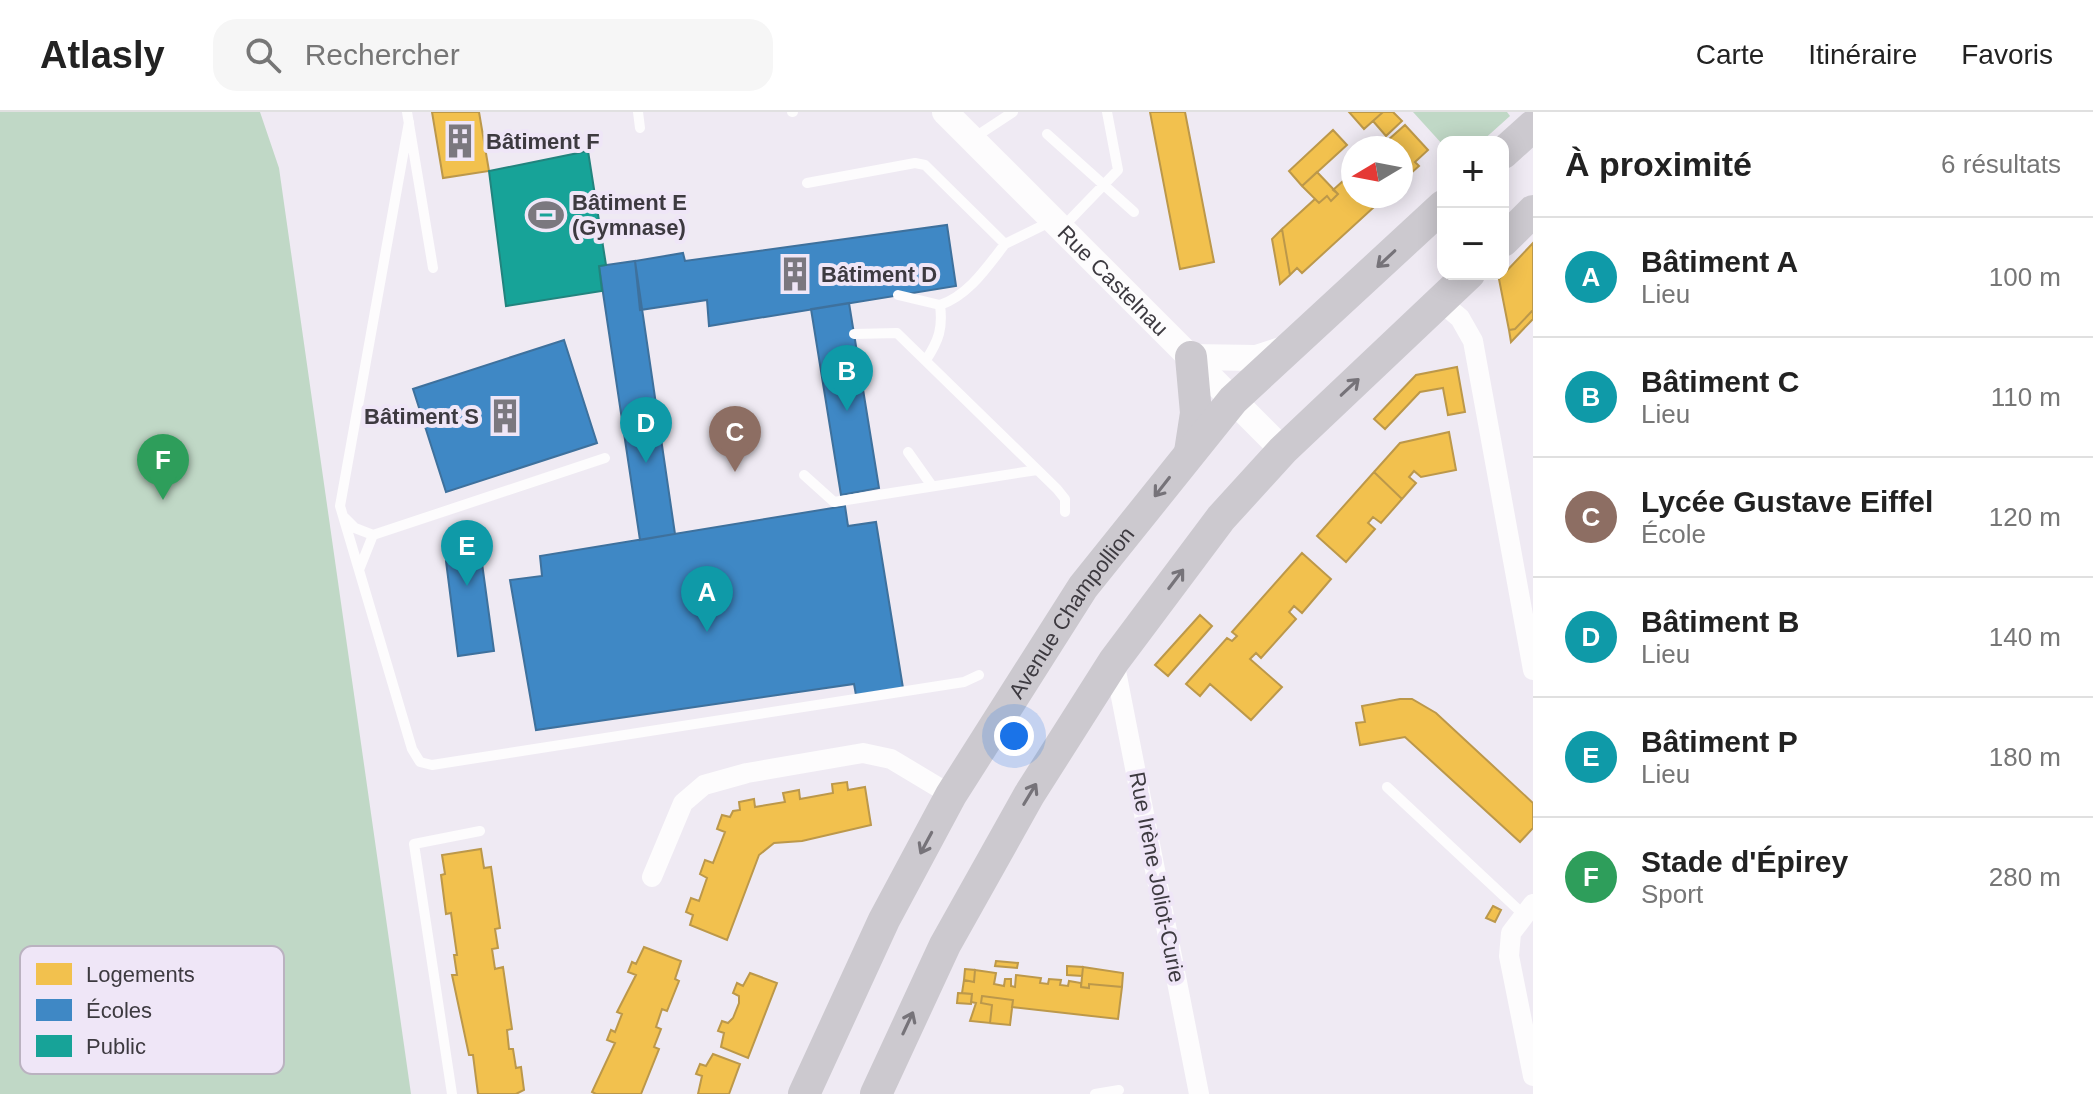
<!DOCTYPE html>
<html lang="fr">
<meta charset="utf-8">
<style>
body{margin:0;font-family:Helvetica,sans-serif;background:#f6f6f6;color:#222}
.controls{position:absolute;right:24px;top:24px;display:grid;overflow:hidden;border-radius:16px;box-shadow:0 4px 20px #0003}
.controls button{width:72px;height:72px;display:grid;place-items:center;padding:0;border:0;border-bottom:2px solid #e0e0e0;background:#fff;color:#222;font:40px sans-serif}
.compass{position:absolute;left:1341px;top:24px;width:72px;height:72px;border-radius:50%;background:#fff;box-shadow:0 4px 20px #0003;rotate:260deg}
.you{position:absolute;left:1014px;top:624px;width:28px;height:28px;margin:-20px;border:6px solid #fff;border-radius:50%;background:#1a73e8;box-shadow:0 0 0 12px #1a73e833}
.badge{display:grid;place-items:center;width:52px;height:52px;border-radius:50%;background:#1a73e8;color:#fff;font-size:26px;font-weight:700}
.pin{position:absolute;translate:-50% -66px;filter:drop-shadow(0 2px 4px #0008)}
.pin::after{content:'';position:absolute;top:42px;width:28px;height:24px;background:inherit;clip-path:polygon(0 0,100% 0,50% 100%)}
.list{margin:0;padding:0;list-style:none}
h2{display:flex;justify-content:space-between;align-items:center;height:104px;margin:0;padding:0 32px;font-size:34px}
h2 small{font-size:26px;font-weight:400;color:#767676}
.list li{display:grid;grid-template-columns:52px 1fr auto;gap:24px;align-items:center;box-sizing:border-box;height:120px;padding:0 32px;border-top:2px solid #e0e0e0}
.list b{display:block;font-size:30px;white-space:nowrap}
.list p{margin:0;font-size:26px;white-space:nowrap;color:#767676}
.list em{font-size:26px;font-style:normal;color:#767676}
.icon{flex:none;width:44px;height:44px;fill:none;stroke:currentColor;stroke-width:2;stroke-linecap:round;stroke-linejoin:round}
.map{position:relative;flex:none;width:1533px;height:982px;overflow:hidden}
header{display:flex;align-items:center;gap:48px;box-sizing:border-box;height:112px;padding:0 40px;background:#fff;border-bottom:2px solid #e0e0e0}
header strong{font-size:38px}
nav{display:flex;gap:44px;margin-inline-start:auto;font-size:28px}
.search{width:560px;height:72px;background:#f6f6f6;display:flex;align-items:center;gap:20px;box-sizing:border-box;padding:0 28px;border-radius:24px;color:#767676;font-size:30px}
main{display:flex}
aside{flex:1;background:#fff}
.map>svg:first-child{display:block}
.green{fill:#c0d8c6}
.homes{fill:#f2c14e;stroke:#bc984a;stroke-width:2}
.schools{fill:#3f88c5;stroke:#3e719d;stroke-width:2}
.public{fill:#17a398;stroke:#22847e;stroke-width:2}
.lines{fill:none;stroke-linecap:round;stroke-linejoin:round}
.service{stroke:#fdfcfd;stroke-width:10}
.minor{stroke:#fdfcfd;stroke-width:20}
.tertiary{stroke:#fdfcfd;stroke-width:26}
.primary{stroke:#ccc9cf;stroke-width:32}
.oneway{stroke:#767379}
.labels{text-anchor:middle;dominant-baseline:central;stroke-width:8;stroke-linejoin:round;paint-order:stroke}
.poi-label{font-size:22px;font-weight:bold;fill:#3d3a40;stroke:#efe6f7;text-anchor:start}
.street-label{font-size:22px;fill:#3d3a40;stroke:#efe6f7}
.key{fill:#efe6f7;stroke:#bab2c0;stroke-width:2}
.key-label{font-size:22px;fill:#3d3a40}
</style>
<header>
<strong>Atlasly</strong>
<div class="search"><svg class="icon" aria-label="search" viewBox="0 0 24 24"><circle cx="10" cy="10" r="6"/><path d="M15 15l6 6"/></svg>Rechercher</div>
<nav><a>Carte</a><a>Itinéraire</a><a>Favoris</a></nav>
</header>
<main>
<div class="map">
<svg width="1533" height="982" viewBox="0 0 1533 982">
<rect width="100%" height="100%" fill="#efeaf3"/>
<path class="green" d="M0,0H260L279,56L411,982H0Z
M1413,0H1507L1510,4L1481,30H1443V33Z"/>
<path class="homes" d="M432,0H479L489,59L443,66Z
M1150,0H1185L1214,150L1180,157Z
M1349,0H1383L1364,17Z
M1383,0H1393L1402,9L1386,24L1373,9Z
M1405,13L1428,38L1415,50L1419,54L1401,70V36H1379Z
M1333,18L1347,33L1302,74L1289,59Z
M1317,60L1338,82L1331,89L1327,84L1319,91L1302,74Z
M1353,60V84H1386L1302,161L1297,156L1290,163L1282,117L1315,87L1319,91L1327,84L1331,89L1338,82L1333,78Z
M1282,117L1290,163L1280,172L1272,127Z
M1533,131V198L1515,217L1509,218L1499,167Z
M1533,198V207L1511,230L1509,218L1515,217Z
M1457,255L1465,300L1448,303L1443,276L1420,280L1385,317L1374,307L1416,263Z
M1449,320L1456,358L1421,365L1414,359L1409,365L1416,371L1402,387L1374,360L1400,331Z
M1374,360L1402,387L1381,411L1373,405L1368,411L1375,417L1346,450L1317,424Z
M1302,441L1331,467L1302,501L1294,494L1289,500L1296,507L1261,546L1256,541L1250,547L1282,575L1251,608L1210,572L1200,584L1186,572L1227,526L1232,529L1237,524L1232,520Z
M1200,503L1212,514L1168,564L1155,553Z
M1400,587H1412L1436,601L1533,691V716L1520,730L1405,625L1360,633L1356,611L1365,610L1362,594Z
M847,670L848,678L865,675L871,713L802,729L774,731L759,743L727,828L690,813L693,803L686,800L691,786L699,789L707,766L700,762L705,748L713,751L725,720L717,717L722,703L730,705L733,699L740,698L739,690L754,687L755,695L785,690L783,681L799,678L800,687L833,681L832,672Z
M481,737L484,756L491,755L500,816L495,817L498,836L492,837L495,857L503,855L512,917L507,918L509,937H513L516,956L521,955L524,978L516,982H478L473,943H469L452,863H457L454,843H457L451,801L446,802L441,763L445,762L442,743Z
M1493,794L1501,798L1495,810L1486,806Z
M644,835L681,849L675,867L679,869L667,899L662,897L656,915L661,917L654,935L659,937L641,982H596L592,980L615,931L607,928L611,918L615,920L622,902L617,900L636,863L628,860L632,850L636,852Z
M996,849L1018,851L1017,856L995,854Z
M1067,854L1083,855L1082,864L1067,863Z
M1083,855L1123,861L1122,875L1089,872V876L1081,875Z
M965,857L975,858L974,870L964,868Z
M975,858L996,861L994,872L1004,874L1005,867H1011V874L1015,875L1016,863L1041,866L1040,871L1048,872L1049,867L1061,868L1060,873L1068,874L1069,869L1081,871V875L1089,876V872L1122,875L1118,907L1012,895L1013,888L982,884L981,891L992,893L990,911L970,909L976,891L971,890L972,882L962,881L964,868L974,870Z
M750,861L777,871L748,946L721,935L724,921L718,919L722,909L728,911L733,906L739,891V884L733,881L737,871L743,874Z
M958,881L972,882L971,892L957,891Z
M982,884L1013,888L1010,913L990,911L992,893L981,891Z
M713,942L740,952L729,982H698L702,964L696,962L700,952L706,954Z"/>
<path class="schools" d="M947,113L956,174L709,214L707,188L640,198L635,149L683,141L685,149Z
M635,149L675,422L640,428L599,154Z
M849,191L879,376L841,383L811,197Z
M564,228L597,331L446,380L413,277Z
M845,394L848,414L876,410L903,576L856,583L854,572L536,618L510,468L542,464L540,444Z
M481,444L494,539L458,544L446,449Z"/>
<path class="public" d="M588,39L606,153L599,154L602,179L506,194L489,59Z"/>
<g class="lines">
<path class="service" d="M407,0L433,156
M638,0L640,16
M792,0H793
M409,10L340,394L412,637L420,650L432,653L964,570L979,563
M1047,22L1134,100
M972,27L1013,0
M807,71L915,51L925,53L1005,132L1052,109
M1062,116L1118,58L1107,0
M898,183L940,193
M854,222L897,221L1057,377L1065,387V400
M926,248C939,228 943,216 940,193C969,183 987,155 1005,132
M908,340L932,374
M804,363L834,390L1037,358
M345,406L355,416L373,423L605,346
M359,458L373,423
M1387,675L1523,802
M452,982L414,732L480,719
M1095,982L1119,978"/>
<path class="minor" d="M1441,190L1460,206L1473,229L1533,558
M1114,549L1199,982
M652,765L683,691L704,673L747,661L863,641L891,647L951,683
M1533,792L1511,821L1509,844L1533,964"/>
<g class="tertiary">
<path id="s1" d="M945,0L1283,338"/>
<path d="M1191,245L1256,246L1287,236"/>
</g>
<g class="primary">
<path d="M1503,41L1533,14"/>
<path d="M1503,129L1533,99"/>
<path d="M1190,340L1196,301L1191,245"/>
<path id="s2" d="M804,982L884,808L951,683L1083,475L1233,288L1443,94"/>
<path d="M876,982L945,833L1029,683L1114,549L1221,406L1283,338L1469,162"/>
</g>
</g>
<defs><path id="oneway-shaft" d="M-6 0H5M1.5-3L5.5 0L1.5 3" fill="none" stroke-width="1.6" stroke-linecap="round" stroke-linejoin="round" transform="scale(2)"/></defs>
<g class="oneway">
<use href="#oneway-shaft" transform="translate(1386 147) rotate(137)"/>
<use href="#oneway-shaft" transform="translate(1350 275) rotate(-43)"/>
<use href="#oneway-shaft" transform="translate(1162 375) rotate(128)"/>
<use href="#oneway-shaft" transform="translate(1176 467) rotate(-53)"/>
<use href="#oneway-shaft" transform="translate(1030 682) rotate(-59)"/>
<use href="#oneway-shaft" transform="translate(926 731) rotate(118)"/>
<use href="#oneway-shaft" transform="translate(908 911) rotate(-65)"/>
</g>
<defs>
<g id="building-bare" transform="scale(2.76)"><path d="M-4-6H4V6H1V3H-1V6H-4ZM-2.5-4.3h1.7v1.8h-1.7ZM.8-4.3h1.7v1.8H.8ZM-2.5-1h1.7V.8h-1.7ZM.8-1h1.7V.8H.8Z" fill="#7b787f" stroke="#efe6f7" stroke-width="2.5" paint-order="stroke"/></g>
<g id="stadium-bare" transform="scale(2.76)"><path d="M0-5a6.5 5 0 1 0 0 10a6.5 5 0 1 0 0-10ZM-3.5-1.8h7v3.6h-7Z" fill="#7b787f" stroke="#efe6f7" stroke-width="2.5" paint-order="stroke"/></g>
</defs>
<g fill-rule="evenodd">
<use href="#building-bare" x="460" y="29"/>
<use href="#stadium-bare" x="546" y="103"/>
<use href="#building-bare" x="795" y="162"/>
<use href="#building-bare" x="505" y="304"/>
</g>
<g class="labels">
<g class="poi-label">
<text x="486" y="29">Bâtiment F</text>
<text x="572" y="90">Bâtiment E<tspan x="572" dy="25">(Gymnase)</tspan></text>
<text x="821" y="162">Bâtiment D</text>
<text x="479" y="304" text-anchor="end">Bâtiment S</text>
</g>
<g class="street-label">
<text stroke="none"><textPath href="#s1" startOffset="238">Rue Castelnau</textPath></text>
<text stroke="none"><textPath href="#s2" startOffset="552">Avenue Champollion</textPath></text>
<text transform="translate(1157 765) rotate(79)">Rue Irène Joliot-Curie</text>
</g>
</g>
<rect x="20" y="834" width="264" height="128" rx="12" class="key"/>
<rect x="36" y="851" width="36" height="22" fill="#f2c14e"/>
<rect x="36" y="887" width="36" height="22" fill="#3f88c5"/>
<rect x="36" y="923" width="36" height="22" fill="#17a398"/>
<g class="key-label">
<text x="86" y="870">Logements</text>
<text x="86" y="906">Écoles</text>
<text x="86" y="942">Public</text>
</g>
</svg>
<div class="controls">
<button>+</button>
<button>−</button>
</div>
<svg class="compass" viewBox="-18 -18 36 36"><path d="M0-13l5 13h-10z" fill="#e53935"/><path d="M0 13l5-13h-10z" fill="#767676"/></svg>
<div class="you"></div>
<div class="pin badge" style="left:707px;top:520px;background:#0f9aa8">A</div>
<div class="pin badge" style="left:847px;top:299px;background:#0f9aa8">B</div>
<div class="pin badge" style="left:735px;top:360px;background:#8d6e63">C</div>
<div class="pin badge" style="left:646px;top:351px;background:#0f9aa8">D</div>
<div class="pin badge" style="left:467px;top:474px;background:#0f9aa8">E</div>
<div class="pin badge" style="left:163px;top:388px;background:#2e9e5b">F</div>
</div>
<aside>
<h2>À proximité<small>6 résultats</small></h2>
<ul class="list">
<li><span class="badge" style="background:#0f9aa8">A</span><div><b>Bâtiment A</b><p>Lieu</p></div><em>100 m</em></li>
<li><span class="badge" style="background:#0f9aa8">B</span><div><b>Bâtiment C</b><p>Lieu</p></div><em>110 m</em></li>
<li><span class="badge" style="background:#8d6e63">C</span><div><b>Lycée Gustave Eiffel</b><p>École</p></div><em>120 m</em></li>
<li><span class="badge" style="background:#0f9aa8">D</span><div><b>Bâtiment B</b><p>Lieu</p></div><em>140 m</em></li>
<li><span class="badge" style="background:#0f9aa8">E</span><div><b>Bâtiment P</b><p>Lieu</p></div><em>180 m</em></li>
<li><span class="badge" style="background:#2e9e5b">F</span><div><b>Stade d'Épirey</b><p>Sport</p></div><em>280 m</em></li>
</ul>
</aside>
</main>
